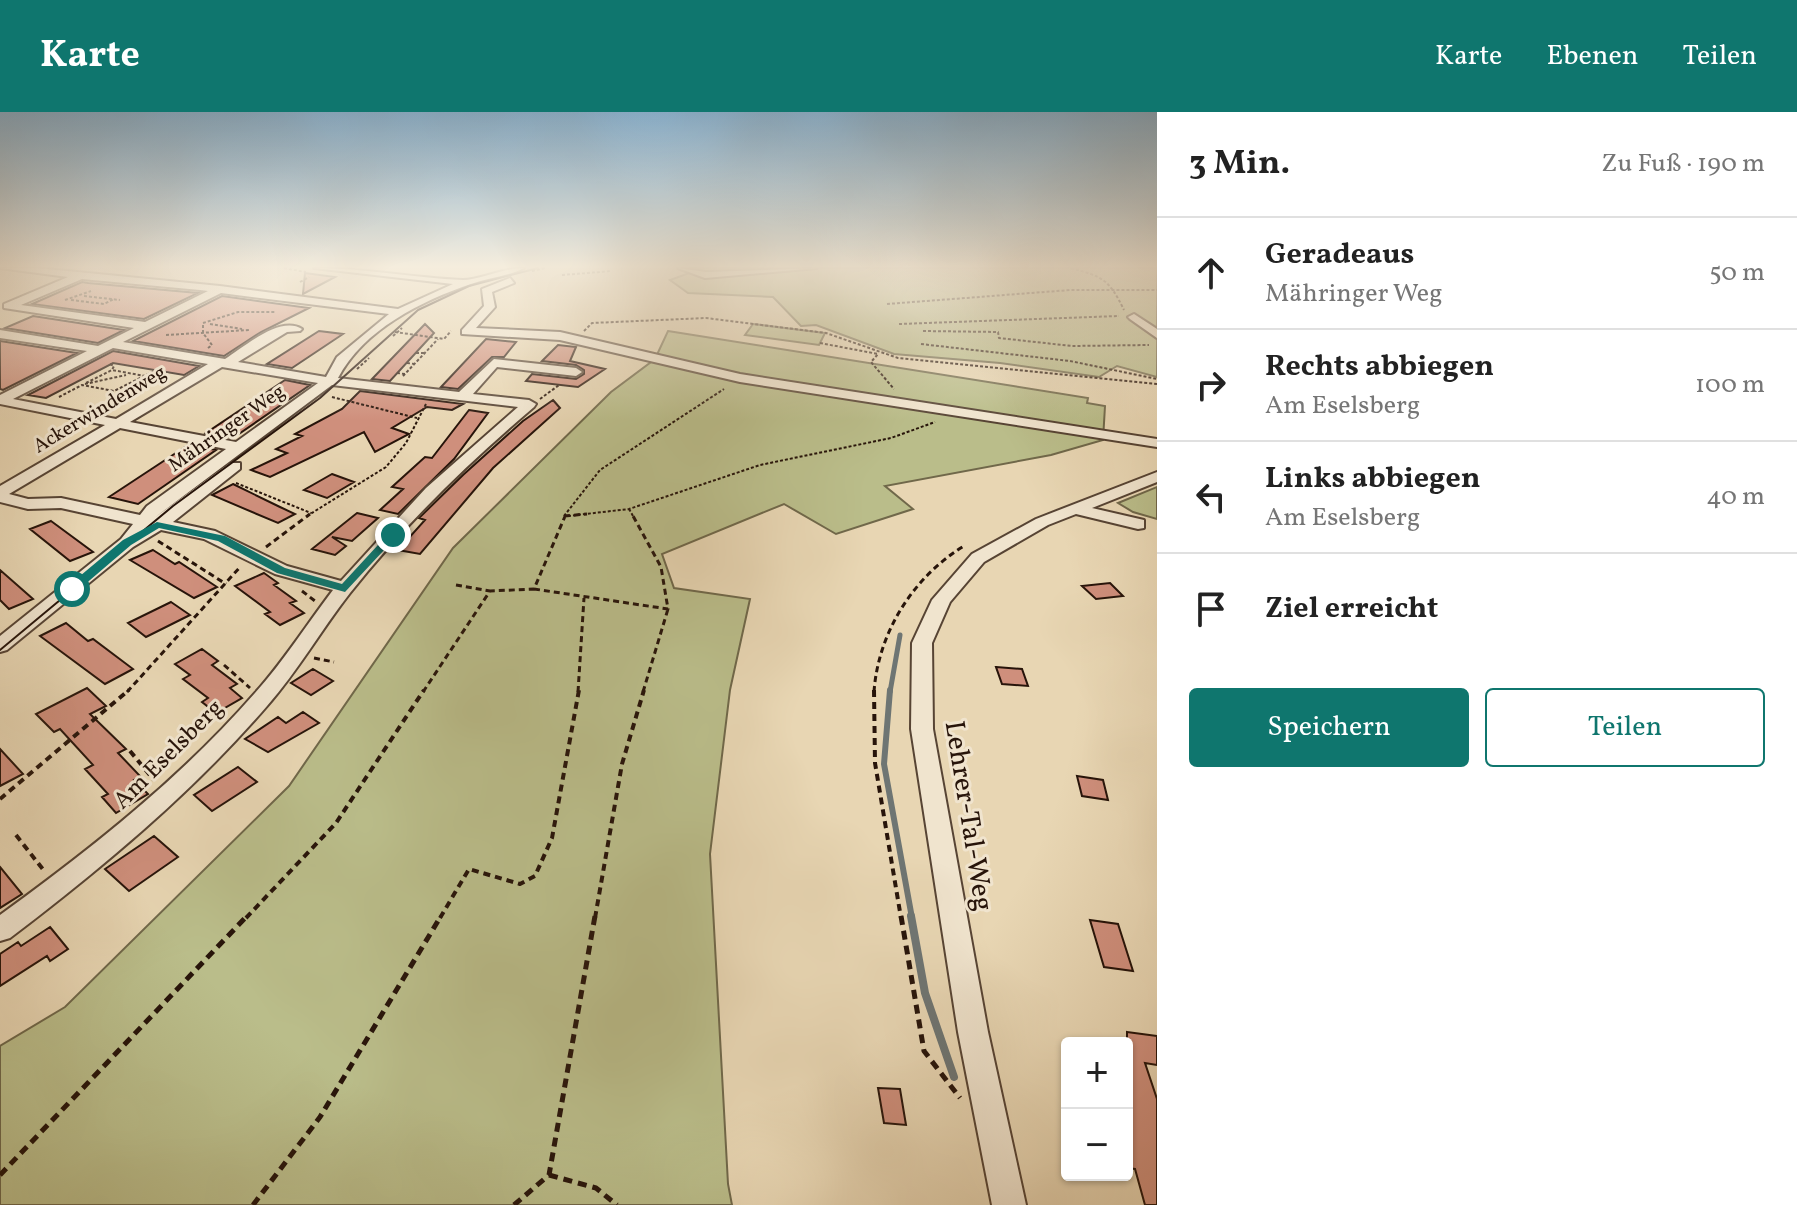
<!DOCTYPE html>
<html lang="de">
<meta charset="utf-8">
<style>
body{margin:0;font-family:Vollkorn,serif;background:#f2f2f2;color:#222}
.controls{position:absolute;right:24px;bottom:24px;display:grid;overflow:hidden;border-radius:8px;box-shadow:0 2px 6px #0004}
.controls button{width:72px;height:72px;display:grid;place-items:center;padding:0;border:0;border-bottom:2px solid #e0e0e0;background:#fff;color:#222;font:40px sans-serif}
.stop{position:absolute;width:24px;height:24px;margin:-18px;border:6px solid #0f766e;border-radius:50%;background:#fff}
.stop.end{background:#0f766e;border-color:#fff;box-shadow:0 2px 8px #0008}
.list{margin:0;padding:0;list-style:none}
h2{display:flex;justify-content:space-between;align-items:center;height:104px;margin:0;padding:0 32px;font-size:34px}
h2 small{font-size:26px;font-weight:400;color:#767676}
.list li{display:grid;grid-template-columns:52px 1fr auto;gap:24px;align-items:center;box-sizing:border-box;height:112px;padding:0 32px;border-top:2px solid #e0e0e0}
.list b{display:block;font-size:30px;white-space:nowrap}
.list p{margin:0;font-size:26px;white-space:nowrap;color:#767676}
.list em{font-size:26px;font-style:normal;color:#767676}
.actions{display:flex;gap:16px;padding:24px 32px}
.actions a{flex:1;padding:18px 0;border:2px solid #0f766e;border-radius:8px;text-align:center;font-size:28px;color:#0f766e}
.actions .main{background:#0f766e;color:#fff}
.icon{flex:none;width:44px;height:44px;fill:none;stroke:currentColor;stroke-width:2;stroke-linecap:round;stroke-linejoin:round}
.map{position:relative;flex:none;width:1157px;height:1093px;overflow:hidden}
header{display:flex;align-items:center;gap:48px;box-sizing:border-box;height:112px;padding:0 40px;background:#0f766e;color:#fff}
header strong{font-size:38px}
nav{display:flex;gap:44px;margin-inline-start:auto;font-size:28px}
main{display:flex}
aside{flex:1;background:#fff}
.map>svg:first-child{display:block}
.green{fill:#babd8a;stroke:#70684a;stroke-width:2}
.lines{fill:none;stroke-linecap:round;stroke-linejoin:round}
.stream-far2{stroke:#6e7573;stroke-width:5}
.stream-far1{stroke:#6e7573;stroke-width:6}
.stream{stroke:#6e7573;stroke-width:8}
.building{fill:#cf8f7c;stroke:#27140a;stroke-width:2}
.minor-casing{stroke:#574434;stroke-width:4}
.path-far3{stroke:#27140a;stroke-width:2;stroke-dasharray:3 2;stroke-linecap:butt}
.path-far2{stroke:#27140a;stroke-width:3;stroke-dasharray:6 4;stroke-linecap:butt}
.path-far1{stroke:#27140a;stroke-width:4;stroke-dasharray:7 5;stroke-linecap:butt}
.path{stroke:#27140a;stroke-width:5;stroke-dasharray:9 6;stroke-linecap:butt}
.minor{fill:#f0e4ce;fill-rule:evenodd}
.tram{stroke:#27140a;stroke-width:2}
.route{fill:#0f766e}
.labels{text-anchor:middle;dominant-baseline:central;stroke-width:6;stroke-linejoin:round;paint-order:stroke}
.far-street-label{font-size:20px;fill:#27140a;stroke:#f0e4ce}
.street-label{font-size:24px;fill:#27140a;stroke:#f0e4ce}
.near-street-label{font-size:28px;fill:#27140a;stroke:#f0e4ce}
</style>
<header>
<strong>Karte</strong>
<nav><a>Karte</a><a>Ebenen</a><a>Teilen</a></nav>
</header>
<main>
<div class="map">
<svg width="1157" height="1093" viewBox="0 0 1157 1093">
<rect width="100%" height="100%" fill="#e8d6b3"/>
<filter id="stains"><feTurbulence type="fractalNoise" baseFrequency=".0025" numOctaves="4"/><feColorMatrix values="0 0 0 0 .2 0 0 0 0 .09 0 0 0 0 .02 0 0 0 .5 -.17"/></filter>
<radialGradient id="worn" r=".72"><stop offset=".6" stop-color="#630" stop-opacity="0"/><stop offset="1" stop-color="#630" stop-opacity=".3"/></radialGradient>
<path class="green" d="M689,156H1157V265L1117,254L1099,265L1000,251L894,242L816,213L801,214L773,185L688,181L670,168L692,160Z
M753,212L825,221L819,233L745,223Z
M668,219L1088,286L1087,291L1105,294L1103,328L1051,343L885,374L913,397L836,422L784,392L662,442L674,476L750,487L730,578L710,742L728,1072L732,1093H0V934L65,895L289,674L453,436L611,280L655,247Z
M1157,375V407L1133,400L1118,391Z"/>
<g class="lines">
<path class="stream-far2" d="M890,580L900,523"/>
<path class="stream-far1" d="M890,578L884,652L912,806"/>
<path class="stream" d="M911,804L925,881L954,965"/>
</g>
<path class="building" d="M305,161L335,165L303,182Z
M82,170L88,171L198,181L144,207L32,192Z
M222,184L309,196L261,220L224,244L133,229Z
M33,204L124,218L98,231L5,216Z
M425,212L434,221L390,269L372,267Z
M319,219L343,222L292,256L267,252Z
M486,227L516,230L504,245H492L458,277L441,275Z
M0,229L77,241L3,278L0,277Z
M558,233L576,235L570,249L605,257L578,275L526,269L532,262L576,267L584,262V258L576,253L542,249Z
M113,239L199,254L184,263L113,251L46,286L28,283Z
M285,268L310,273L233,326L206,321Z
M360,279L463,292L452,298L427,295L392,316L409,322L375,340L364,320L270,365L251,358L287,341L276,337L302,324L295,322L342,297Z
M553,288L560,296L493,356L420,442L398,438L425,408L419,406L463,363L523,309Z
M469,298L488,301L454,347L398,402L380,398L403,377L392,375L425,345L432,346Z
M188,333L216,338L138,392L109,385Z
M332,362L354,370L327,386L304,378Z
M233,372L280,395L295,402L278,411L212,383Z
M357,401L378,406L352,429L332,425L346,434L335,443L312,437Z
M51,409L93,440L70,449L30,417Z
M153,438L175,452L179,450L217,475L194,486L130,448Z
M0,458L33,487L9,497L0,488Z
M264,461L278,471L274,473L296,489L290,491L304,501L280,513L265,502L270,500L235,474Z
M1110,471L1123,484L1096,487L1082,474Z
M171,490L190,503L146,525L128,511Z
M66,511L88,529L93,527L133,557L105,572L40,524Z
M202,537L218,549L212,553L237,572L230,576L242,586L216,601L202,590L208,586L183,567L190,563L175,552Z
M996,555L1022,557L1028,574L1002,572Z
M313,557L333,569L311,583L291,571Z
M87,576L106,594L90,602L126,637L118,641L140,664L134,668L148,682L116,701L102,685L108,682L85,657L93,653L60,617L54,620L36,602Z
M303,600L319,611L268,640L245,627L278,605L286,611Z
M0,637L23,662L0,674Z
M238,655L257,670L212,699L194,683Z
M1077,664L1103,668L1108,688L1082,684Z
M154,724L178,745L129,779L105,757Z
M0,755L22,782L0,796Z
M1090,808L1118,812L1133,859L1104,855Z
M50,815L68,837L50,849L47,844L0,874V842L18,830L21,834Z
M1127,920L1157,924V953L1145,951L1157,987V1093H1145L1135,1057L1127,1056Z
M878,976L900,977L906,1013L884,1011Z"/>
<g class="lines">
<g class="minor-casing">
<path id="minor" d="M0,156H37L220,174L398,197L453,172L314,156C364,156 414,166 463,168C479,168 503,156 524,156C509,164 488,166 471,172C421,189 363,218 338,266L459,280L494,247L576,256L582,260L576,264L497,255L473,282L529,288L536,292L534,295C467,352 404,413 350,481C321,518 298,559 267,594C191,682 102,756 10,826L0,829V803C91,737 181,666 255,581C284,549 307,512 333,478L275,462L204,427L161,418L133,435L7,538L0,540V524L121,427L133,412L61,396L28,397L0,390V374L105,313L0,292V283L87,239L0,226V218L98,234L134,216L4,196V192L68,165ZM82,167L200,178L208,179L145,210L21,193ZM221,181L389,202L337,245L326,265L238,250L287,220L300,219L302,217C280,203 244,235 225,247L123,230ZM113,236L208,252L116,307L13,287ZM222,255L318,271L236,330L130,310ZM332,273L518,295L426,376L341,469L287,454L215,419L173,410L240,357V351H230L154,406ZM120,316L226,337L147,394L140,403L61,386L28,387L9,382Z
M678,156L706,160L817,156L705,166Z
M510,166L514,171L492,180L495,195L476,216L560,220L740,262L1157,327V335L740,270L560,228L462,222V218L484,194L482,177Z
M1134,202L1157,217V226L1130,207L1128,205Z
M1157,360V370L1092,396L1144,408V416L1138,417L1076,402L1048,413L984,450L950,490L932,531L933,617L988,920L1026,1093H992L958,920L911,617L912,531L932,488L972,442L1036,407Z"/>
</g>
<path class="path-far3" d="M284,156L306,160
M1071,156C1103,165 1109,167 1124,198
M532,159L545,156
M562,163L611,159
M300,170L309,165
M84,184L120,188
M65,188L91,179
M71,188L104,192L114,187
M887,192L1070,178H1157
M210,212L242,217
M899,212L1119,204
M584,219L592,211L706,206L826,221L898,246L1157,272
M923,219L998,220L999,226L1072,234L1149,233
M395,220L444,227L451,219
M166,223L249,218
M393,224L402,216
M820,231L878,242L871,250L894,277
M921,232L1070,249L1157,267
M208,236L212,233L203,221V211L238,200H275
M416,241H424
M407,251L415,252
M110,252L114,254L112,258L145,264
M357,257L369,246
M397,261L405,262
M403,264L438,227
M86,271L112,258
M85,272L126,263
M59,285L82,273L114,279L162,255
M332,285L417,306
M540,287L559,273
M236,371L311,401
M629,397L633,404
M307,404L386,355L406,331L426,292
M564,404L600,358L724,277
M568,404L629,397L760,353L891,326L935,310"/>
<path class="path-far2" d="M564,404L587,402
M158,429L226,472
M266,435L310,402
M456,473L490,479
M534,477L668,497L661,455L632,402
M302,479L315,489
M314,546L334,550
M224,553L250,576
M127,580L241,454
M423,580L490,479L534,477L566,402
M578,580L584,486
M643,580L668,497
M874,580C878,521 913,465 964,434"/>
<path class="path-far1" d="M874,578L875,651L901,806
M130,639L154,668
M0,687L129,578
M16,723L45,760
M246,806L336,711L424,578
M440,806L469,757L520,772L535,764L552,726L579,578
M595,806L622,652L644,578"/>
<path class="path" d="M901,804L924,939L960,986
M0,1063L247,804
M549,1063L596,1076L617,1093
M253,1093L320,1005L441,804
M514,1093L549,1063L595,804"/>
<use href="#minor" class="minor"/>
<path class="tram" d="M0,538L173,394L320,286L418,198L469,174L538,156"/>
</g>
<linearGradient id="sky" x2="0" y2="1"><stop stop-color="#8ab5d5"/><stop offset="0.5" stop-color="#f5eddd"/><stop offset="1" stop-color="#f5eddd" stop-opacity="0"/></linearGradient>
<rect width="1157" height="309" fill="url(#sky)"/>
<path class="route" d="M157,410L225,424L285,456L342,472L389,421L398,423L345,480L277,461L218,429L159,416L131,433L76,480H68V474L123,428Z"/>
<g class="labels">
<g class="far-street-label">
<text transform="translate(100 298) rotate(-31)">Ackerwindenweg</text>
<text transform="translate(227 317) rotate(-35)">Mähringer Weg</text>
</g>
<g class="street-label">
<text transform="translate(169 643) rotate(-45)">Am Eselsberg</text>
</g>
<g class="near-street-label">
<text transform="translate(968 704) rotate(81)">Lehrer-Tal-Weg</text>
</g>
</g>
<rect width="100%" height="100%" filter="url(#stains)"/>
<rect width="100%" height="100%" fill="url(#worn)"/>
</svg>
<div class="controls">
<button>+</button>
<button>−</button>
</div>
<div class="stop" style="left:72px;top:477px"></div>
<div class="stop end" style="left:393px;top:423px"></div>
</div>
<aside>
<h2>3 Min.<small>Zu Fuß · 190 m</small></h2>
<ul class="list">
<li><svg class="icon" aria-label="ahead" viewBox="0 0 24 24"><path d="M12 20V5M6 11l6-6 6 6"/></svg><div><b>Geradeaus</b><p>Mähringer Weg</p></div><em>50 m</em></li>
<li><svg class="icon" aria-label="right" viewBox="0 0 24 24"><path d="M7 20v-9h11M14 6l5 5-5 5"/></svg><div><b>Rechts abbiegen</b><p>Am Eselsberg</p></div><em>100 m</em></li>
<li><svg class="icon" aria-label="left" viewBox="0 0 24 24"><path d="M17 20v-9H6M10 6l-5 5 5 5"/></svg><div><b>Links abbiegen</b><p>Am Eselsberg</p></div><em>40 m</em></li>
<li><svg class="icon" aria-label="arrive" viewBox="0 0 24 24"><path d="M6 21V4h12l-3 4 3 4H6"/></svg><div><b>Ziel erreicht</b></div></li>
</ul>
<div class="actions"><a class="main">Speichern</a><a>Teilen</a></div>
</aside>
</main>
